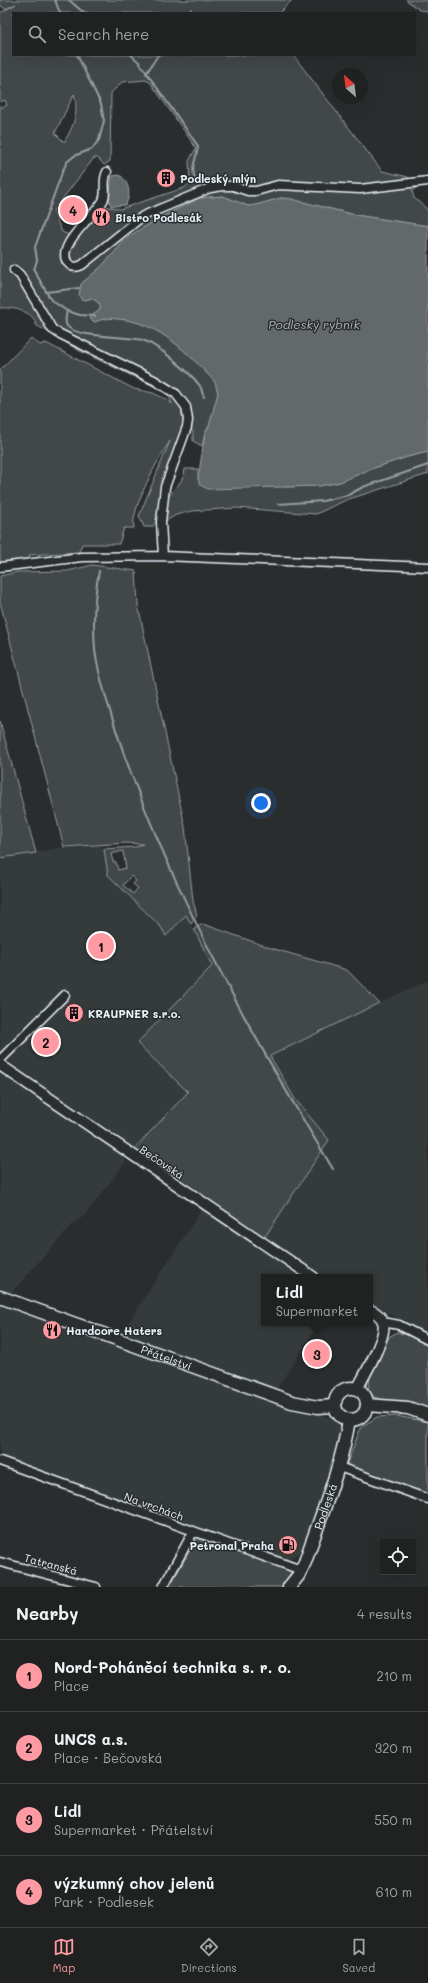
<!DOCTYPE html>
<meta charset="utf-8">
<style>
body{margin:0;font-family:Mali,sans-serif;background:#282a2a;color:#f1f3f6}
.controls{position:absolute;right:12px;bottom:12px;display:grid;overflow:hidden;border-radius:0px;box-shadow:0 4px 16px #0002}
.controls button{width:36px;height:36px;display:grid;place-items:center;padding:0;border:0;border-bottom:1px solid #3d3f40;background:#202222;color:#f1f3f6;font:20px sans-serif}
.compass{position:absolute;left:332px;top:68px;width:36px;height:36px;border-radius:50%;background:#202222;box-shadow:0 4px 16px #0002;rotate:332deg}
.you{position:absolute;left:261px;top:803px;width:14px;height:14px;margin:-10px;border:3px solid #fff;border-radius:50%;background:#1a73e8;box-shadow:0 0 0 6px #1a73e833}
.badge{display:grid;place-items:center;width:26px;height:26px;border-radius:50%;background:#ff9aa2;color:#111;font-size:13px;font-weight:700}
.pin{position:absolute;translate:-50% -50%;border:2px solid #fff;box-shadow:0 1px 4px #0006}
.popup{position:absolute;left:261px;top:1274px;width:112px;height:52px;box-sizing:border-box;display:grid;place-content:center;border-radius:0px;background:#202222;filter:drop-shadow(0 1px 3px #0005);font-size:13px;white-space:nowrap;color:#a2a4a5}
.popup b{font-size:15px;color:#f1f3f6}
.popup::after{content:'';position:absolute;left:50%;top:100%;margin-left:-8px;border:8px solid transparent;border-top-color:#202222}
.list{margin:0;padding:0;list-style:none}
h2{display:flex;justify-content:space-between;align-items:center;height:52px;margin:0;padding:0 16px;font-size:17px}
h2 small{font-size:13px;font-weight:400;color:#a2a4a5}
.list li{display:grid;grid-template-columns:26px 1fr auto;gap:12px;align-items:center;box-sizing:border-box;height:72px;padding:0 16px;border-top:1px solid #3d3f40}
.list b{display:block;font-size:15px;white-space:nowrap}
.list p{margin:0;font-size:13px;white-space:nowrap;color:#a2a4a5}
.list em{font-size:13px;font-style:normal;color:#a2a4a5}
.icon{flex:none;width:22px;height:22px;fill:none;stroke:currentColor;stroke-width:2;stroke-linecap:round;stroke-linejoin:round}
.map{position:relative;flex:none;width:428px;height:1587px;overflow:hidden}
.search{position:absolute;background:#202222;box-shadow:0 4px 16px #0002;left:12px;right:12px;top:12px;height:44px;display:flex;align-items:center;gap:10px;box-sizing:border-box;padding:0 14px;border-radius:0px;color:#a2a4a5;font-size:15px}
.sheet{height:340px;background:#202222}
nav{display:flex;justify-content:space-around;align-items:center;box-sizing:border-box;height:56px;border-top:1px solid #3d3f40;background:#202222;font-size:11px;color:#a2a4a5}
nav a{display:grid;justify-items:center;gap:2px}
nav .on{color:#ff9aa2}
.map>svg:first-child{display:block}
.built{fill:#363a3b}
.green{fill:#424648;stroke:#959ca0;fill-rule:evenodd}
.water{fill:#63686b;stroke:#989fa3}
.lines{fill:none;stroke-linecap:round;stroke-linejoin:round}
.stream{stroke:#989fa3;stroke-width:2}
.minor-casing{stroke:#e8f1f8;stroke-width:11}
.tertiary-casing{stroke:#e8f1f8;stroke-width:13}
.secondary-casing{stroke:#e8f1f8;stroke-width:15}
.minor{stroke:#2a2d2e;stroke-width:8}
.tertiary{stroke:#2a2d2e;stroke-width:10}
.secondary{stroke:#2a2d2e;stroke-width:12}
.labels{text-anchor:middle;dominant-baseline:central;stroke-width:3;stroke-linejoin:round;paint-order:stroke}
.poi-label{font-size:11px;font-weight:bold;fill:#e8f1f8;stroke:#2a2d2e;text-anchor:start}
.street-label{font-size:11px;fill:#e8f1f8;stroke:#2a2d2e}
.water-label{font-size:12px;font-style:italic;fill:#acb3b9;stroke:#2a2d2e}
</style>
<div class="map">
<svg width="428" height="1587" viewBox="0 0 428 1587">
<rect width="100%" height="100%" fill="#2a2d2e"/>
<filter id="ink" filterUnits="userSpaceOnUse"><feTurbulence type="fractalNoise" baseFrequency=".025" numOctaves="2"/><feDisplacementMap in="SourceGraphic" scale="8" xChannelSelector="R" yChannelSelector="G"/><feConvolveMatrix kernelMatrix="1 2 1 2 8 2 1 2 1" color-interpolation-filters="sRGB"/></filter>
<g filter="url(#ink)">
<path class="built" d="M101,845L104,849L108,875L161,927L166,936L186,915L213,966L138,1043L188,1092L133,1150L47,1092L0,1054V858L66,847Z
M428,980V1335L370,1303V1277H321L264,1238L329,1140L295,1099L270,1056Z
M0,1070L125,1157V1163L85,1215L73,1224L11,1293L0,1290Z
M202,1209L304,1277H264V1323H319L276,1390L121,1334Z
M0,1305L275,1400L331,1418L338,1424L341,1433L330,1470L302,1552L287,1559L0,1457Z"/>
<path class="green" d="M0,0H292L279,13H13V55H293L382,171L408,177L416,188L412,191L414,198L428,210V226L355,215L291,199L281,198L256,205L248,206L223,196L199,198L156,220L129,237L101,267L81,284L85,300L92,298L100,304L101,309L89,318L95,322C104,318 109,318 119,319C159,322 189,354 215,382L218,393L209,427L205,433L202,446L193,441V431H183L161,486L156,522L152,527H144L139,516L170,441C159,457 130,510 134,528H124L119,544H82L79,552L29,555L31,560L0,564V370L31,338L40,345L46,343L134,389L153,393L166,399L172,404L168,393L80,351L36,325C35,311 12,307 0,308V105L2,108L7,105L5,100L0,102V13L16,4L5,9L2,6H0ZM145,80L150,82L196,148L189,161L190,183L184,188L120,209L104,206L87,215L69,235L62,232L53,211L94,158H98L104,165L110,161L111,93L122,82ZM74,94C79,112 74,126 64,142L55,133Z
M406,0H428V11L420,10Z
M428,452V474L346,500L316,514L237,508L192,511L176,515L164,522C164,518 163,512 164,507C166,493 185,484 185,469H198V479L287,487L319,486L340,482L371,469L407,457Z
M92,565L136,571L138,605L185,827L193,901L197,915L191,924L186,915L166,936L161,927L108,875L104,849L135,847L143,844L127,843L64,847L0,602V576L18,572L68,571ZM123,851L126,868L118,870L116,862H113L111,854ZM131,876L136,881L133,884L138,888L133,894L123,885Z
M0,721L36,853L0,858Z
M203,924L271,948L347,970L379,1003L270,1056L295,1099L329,1140L264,1238L133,1150L188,1092L137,1043L212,966L194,929Z
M397,1332L410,1336L428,1346V1409L407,1402L383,1400L372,1396L368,1390L370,1377L389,1337Z
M396,1416L428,1422V1495L346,1466L361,1427L377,1417Z
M197,1538L292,1571L282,1587H169Z"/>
<path class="water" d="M119,175C129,180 132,196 125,205L111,206L109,200L112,176Z
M223,196L248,206L256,205L281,198L291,199L355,215L428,226V452L407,457L371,469L340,482L319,486L208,489L200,485L198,479L205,433L209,426L218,393L215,382C189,354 159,322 119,319C109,318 104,318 95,322L89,318L100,310V304L92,298L85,300L81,299L79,295L81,284L101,267L129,236L156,220L199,198Z"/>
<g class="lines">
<path class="stream" d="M55,0L60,13
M69,0L84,13
M187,13L190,9
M77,55L101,104L104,121L99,140L92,149L74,156L67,162L63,170L35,247L37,260L34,270L51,300L67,311C66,316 64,321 67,326C76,338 126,336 142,340C157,344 191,373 200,386C202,389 202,394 204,397
M131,55L139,62L198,146C197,161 190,163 195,180
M146,74L158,55
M46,292L79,288
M67,311L80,315L95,316
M278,504L323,501L348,495L363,487L428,465
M99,571C94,597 93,624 95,650C97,667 102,684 107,701C115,728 124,755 134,781C186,917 257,1045 333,1169"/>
<g class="minor-casing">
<path id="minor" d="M107,172C101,183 109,194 101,204C94,215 51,250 70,265C74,268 78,267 82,265L143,216L210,188L223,186H233L248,191H256L278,185L360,189L428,181
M14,270L20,275L52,329L58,333L154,380L176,394L186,407L188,420L187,427L165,487L161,522L163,556
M0,567L82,557L163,556L428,567
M0,1060L65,995
M383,1322L399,1325L428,1340
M0,1461L301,1570
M339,1467L428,1499
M0,1562L96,1587
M163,1587L193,1532"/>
</g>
<g class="tertiary-casing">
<path id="tertiary" d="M0,1065L313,1277
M357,1389C364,1376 388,1335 383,1322C382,1317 375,1312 370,1310"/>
</g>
<g class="secondary-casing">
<g id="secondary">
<path id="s1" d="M0,1297L292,1402L318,1407L335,1406"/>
<circle cx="351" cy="1404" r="16"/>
<path d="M367,1405L408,1408L428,1415"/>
<path id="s2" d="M289,1587L298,1576L305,1562C321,1515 341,1469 349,1420"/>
</g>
</g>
<use href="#minor" class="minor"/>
<use href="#tertiary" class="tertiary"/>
<use href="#secondary" class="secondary"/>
</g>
</g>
<defs>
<g id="building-disc" transform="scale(1)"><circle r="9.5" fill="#ff9aa2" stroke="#2a2d2e"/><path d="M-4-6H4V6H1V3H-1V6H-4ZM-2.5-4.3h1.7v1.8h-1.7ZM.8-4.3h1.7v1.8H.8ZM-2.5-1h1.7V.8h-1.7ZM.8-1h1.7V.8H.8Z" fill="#111"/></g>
<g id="restaurant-disc" transform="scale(1)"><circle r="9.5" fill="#ff9aa2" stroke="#2a2d2e"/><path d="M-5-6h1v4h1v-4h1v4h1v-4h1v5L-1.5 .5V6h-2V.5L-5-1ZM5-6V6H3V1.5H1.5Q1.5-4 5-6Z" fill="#111"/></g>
<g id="fuel-disc" transform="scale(1)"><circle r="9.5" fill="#ff9aa2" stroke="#2a2d2e"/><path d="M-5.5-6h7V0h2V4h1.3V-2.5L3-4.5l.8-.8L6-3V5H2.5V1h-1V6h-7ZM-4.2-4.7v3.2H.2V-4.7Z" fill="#111"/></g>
</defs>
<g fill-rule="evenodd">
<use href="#building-disc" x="166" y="178"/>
<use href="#restaurant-disc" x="101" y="217"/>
<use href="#building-disc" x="74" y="1013"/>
<use href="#restaurant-disc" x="52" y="1330"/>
<use href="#fuel-disc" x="288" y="1545"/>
</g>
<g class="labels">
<g class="poi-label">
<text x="180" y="178">Podleský mlýn</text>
<text x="115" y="217">Bistro Podlesák</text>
<text x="88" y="1013">KRAUPNER s.r.o.</text>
<text x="66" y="1330">Hardcore Haters</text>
<text x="274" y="1545" text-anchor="end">Petronal Praha</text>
</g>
<g class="street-label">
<text transform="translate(162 1162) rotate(34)">Bečovská</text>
<text stroke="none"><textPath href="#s1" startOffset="177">Přátelství</textPath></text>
<text transform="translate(154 1506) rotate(20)">Na vrchách</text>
<text stroke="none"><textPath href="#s2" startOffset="89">Podleská</textPath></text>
<text transform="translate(51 1564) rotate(15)">Tatranská</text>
</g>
<g class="water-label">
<text x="314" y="324">Podleský rybník</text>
</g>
</g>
</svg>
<div class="controls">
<button><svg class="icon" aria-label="locate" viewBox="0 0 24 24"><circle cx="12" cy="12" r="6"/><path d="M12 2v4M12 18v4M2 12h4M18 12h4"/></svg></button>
</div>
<svg class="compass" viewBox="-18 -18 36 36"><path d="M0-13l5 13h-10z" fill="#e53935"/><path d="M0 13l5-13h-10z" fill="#a2a4a5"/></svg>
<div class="you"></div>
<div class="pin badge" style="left:101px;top:946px">1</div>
<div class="pin badge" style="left:46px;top:1042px">2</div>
<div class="pin badge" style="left:317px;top:1354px">3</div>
<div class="popup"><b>Lidl</b>Supermarket</div>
<div class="pin badge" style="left:73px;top:210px">4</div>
<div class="search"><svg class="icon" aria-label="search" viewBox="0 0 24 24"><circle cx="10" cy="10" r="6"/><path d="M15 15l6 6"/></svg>Search here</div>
</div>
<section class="sheet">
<h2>Nearby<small>4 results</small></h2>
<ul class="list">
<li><span class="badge">1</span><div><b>Nord-Poháněcí technika s. r. o.</b><p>Place</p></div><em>210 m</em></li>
<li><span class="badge">2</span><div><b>UNCS a.s.</b><p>Place · Bečovská</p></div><em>320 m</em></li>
<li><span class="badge">3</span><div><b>Lidl</b><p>Supermarket · Přátelství</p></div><em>550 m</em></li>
<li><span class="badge">4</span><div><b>výzkumný chov jelenů</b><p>Park · Podlesek</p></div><em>610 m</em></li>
</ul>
</section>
<nav>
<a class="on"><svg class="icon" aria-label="map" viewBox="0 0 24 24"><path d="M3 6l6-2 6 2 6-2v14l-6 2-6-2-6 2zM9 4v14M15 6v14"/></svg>Map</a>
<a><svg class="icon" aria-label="directions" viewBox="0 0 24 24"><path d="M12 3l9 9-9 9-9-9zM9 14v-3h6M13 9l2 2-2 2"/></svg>Directions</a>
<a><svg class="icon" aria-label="saved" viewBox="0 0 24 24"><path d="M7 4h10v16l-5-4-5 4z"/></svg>Saved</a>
</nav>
